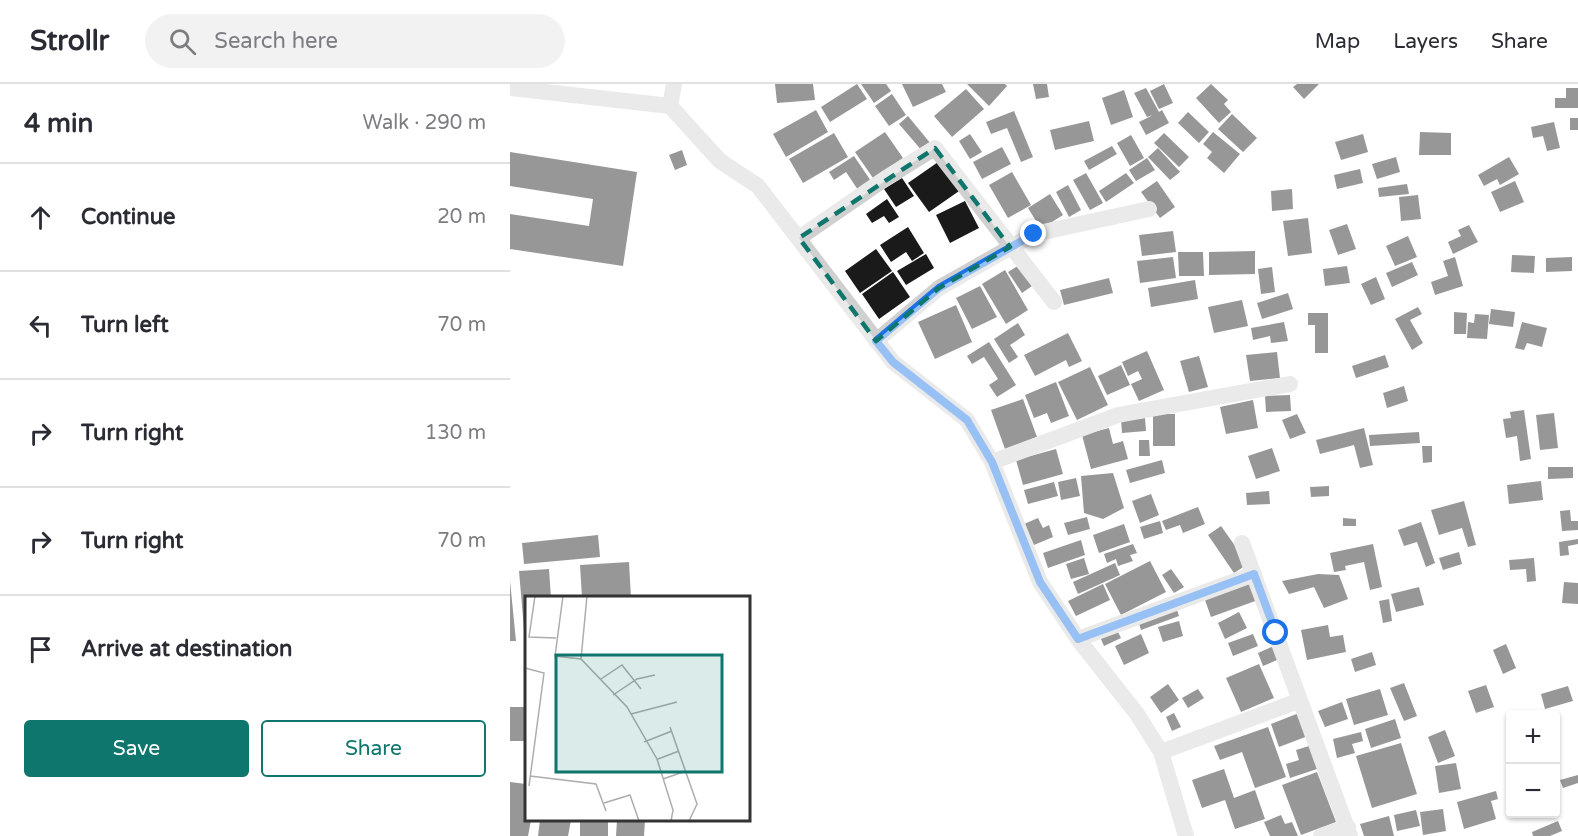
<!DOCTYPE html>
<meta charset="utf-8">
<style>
body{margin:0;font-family:"Varela Round",sans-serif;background:#f2f2f3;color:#2b2b33}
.controls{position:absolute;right:18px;bottom:18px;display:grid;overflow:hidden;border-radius:6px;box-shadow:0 2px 4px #0004}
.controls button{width:54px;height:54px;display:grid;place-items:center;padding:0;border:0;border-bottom:2px solid #e1e1e2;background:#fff;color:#2b2b33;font:30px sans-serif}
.stop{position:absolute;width:18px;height:18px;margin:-14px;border:4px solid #1a73e8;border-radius:50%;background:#fff}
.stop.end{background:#1a73e8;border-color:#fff;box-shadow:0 2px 6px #0008}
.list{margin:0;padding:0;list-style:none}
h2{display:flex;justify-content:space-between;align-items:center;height:78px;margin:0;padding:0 24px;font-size:26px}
h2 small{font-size:20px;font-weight:400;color:#7c7c81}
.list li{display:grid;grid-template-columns:39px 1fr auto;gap:18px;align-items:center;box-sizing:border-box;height:108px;padding:0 24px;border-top:2px solid #e1e1e2}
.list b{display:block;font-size:22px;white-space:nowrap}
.list em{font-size:20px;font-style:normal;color:#7c7c81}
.actions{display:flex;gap:12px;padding:18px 24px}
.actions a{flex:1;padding:14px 0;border:2px solid #0f766e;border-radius:6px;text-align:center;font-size:21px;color:#0f766e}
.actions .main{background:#0f766e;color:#fff}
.icon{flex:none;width:33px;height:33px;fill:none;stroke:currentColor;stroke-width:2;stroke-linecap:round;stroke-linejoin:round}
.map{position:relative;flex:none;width:1068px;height:752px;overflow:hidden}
header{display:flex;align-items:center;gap:36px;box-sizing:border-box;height:84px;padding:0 30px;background:#fff;border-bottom:2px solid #e1e1e2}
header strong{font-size:28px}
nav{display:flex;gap:33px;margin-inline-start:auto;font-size:21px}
.search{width:420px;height:54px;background:#f2f2f3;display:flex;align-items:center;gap:15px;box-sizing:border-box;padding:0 21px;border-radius:33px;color:#7c7c81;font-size:22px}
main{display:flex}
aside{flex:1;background:#fff}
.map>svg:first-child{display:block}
.building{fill:#1a1a1a}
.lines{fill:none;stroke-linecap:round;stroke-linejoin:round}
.street{stroke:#d0d0d0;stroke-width:16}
.route{stroke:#1a73e8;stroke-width:8}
.marked{fill:none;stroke:#0f766e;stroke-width:4.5;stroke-dasharray:12 8;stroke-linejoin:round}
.inset-road{fill:none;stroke:#adadad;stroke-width:1.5}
.view{fill:#0f766e;fill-opacity:0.15;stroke:#0f766e;stroke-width:3}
.inset-edge{fill:none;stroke:#333;stroke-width:3}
</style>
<header>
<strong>Strollr</strong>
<div class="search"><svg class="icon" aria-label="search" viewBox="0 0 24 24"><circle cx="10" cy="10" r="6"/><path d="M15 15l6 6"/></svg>Search here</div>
<nav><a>Map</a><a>Layers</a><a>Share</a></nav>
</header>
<main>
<aside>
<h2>4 min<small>Walk · 290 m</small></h2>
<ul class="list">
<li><svg class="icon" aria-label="ahead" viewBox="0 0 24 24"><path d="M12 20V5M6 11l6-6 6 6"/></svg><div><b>Continue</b></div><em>20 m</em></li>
<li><svg class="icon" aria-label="left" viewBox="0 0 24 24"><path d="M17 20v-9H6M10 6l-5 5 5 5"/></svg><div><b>Turn left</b></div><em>70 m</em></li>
<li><svg class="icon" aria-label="right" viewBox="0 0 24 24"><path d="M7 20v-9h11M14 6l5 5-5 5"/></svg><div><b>Turn right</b></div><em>130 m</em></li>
<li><svg class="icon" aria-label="right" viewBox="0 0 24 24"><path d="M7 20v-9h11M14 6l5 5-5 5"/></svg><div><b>Turn right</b></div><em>70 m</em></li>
<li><svg class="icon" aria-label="arrive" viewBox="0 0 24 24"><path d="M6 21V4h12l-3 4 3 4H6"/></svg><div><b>Arrive at destination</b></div></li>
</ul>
<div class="actions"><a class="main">Save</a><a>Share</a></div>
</aside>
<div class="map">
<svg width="1068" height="752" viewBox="0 0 1068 752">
<rect width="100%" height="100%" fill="#fff"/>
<path class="building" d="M265,0H303L305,16L267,19Z
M347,0L357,15L320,38L311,23Z
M351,0H376L381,7L364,19Z
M392,0H432L436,8L403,23Z
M457,0H495L497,2L479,22Z
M523,0H537L539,13L526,15Z
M654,0L663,19L649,25L640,7Z
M701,0L718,16L714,20L721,28L709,39L686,14Z
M787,0H809L794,15L783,3Z
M636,4L649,28L652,26L659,39L636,51L629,38L643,31L637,33L624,9Z
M1056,4H1068V24H1045V14H1056Z
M456,5L474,25L442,53L424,32Z
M614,6L623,33L601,41L592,14Z
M382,10L396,31L379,42L365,22Z
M306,26L318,48L276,73L263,50Z
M504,27L523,73L511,78L497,44L481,50L476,38Z
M678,28L699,48L689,59L668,39Z
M722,30L747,54L733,68L708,45Z
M398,32L421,60L413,68L389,40Z
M1060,34H1068V46H1060Z
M579,37L584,57L545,66L540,46Z
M1044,38L1050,64L1037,67L1033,52L1023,54L1021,43Z
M375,48L393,74L363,94L345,68Z
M703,48L730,70L714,89L697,74L702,68L693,60Z
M910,48L941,49V71H909Z
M324,49L338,73L293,99L279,75Z
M654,49L679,73L669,83L644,59Z
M460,50L472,68L460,75L449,57Z
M853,50L858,68L831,76L825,58Z
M621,51L634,74L620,82L607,59Z
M602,62L607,70L579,86L574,77Z
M492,63L501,80L472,95L463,78Z
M648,64L670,88L660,96L638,73Z
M172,66L177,81L165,86L159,71Z
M0,68L127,88L113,182L0,165V130L79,142L83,115L0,102Z
M344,72L363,100L350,109L336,88L324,96L319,88Z
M886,73L890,88L867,95L862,80Z
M999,73L1009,90L990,101L987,95L974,102L968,91Z
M637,74L645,86L626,97L619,86Z
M431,76L452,105L419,128L398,99Z
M850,85L853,99L827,105L824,91Z
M502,88L521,121L498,134L479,101Z
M576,89L593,119L580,126L563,96Z
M616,89L624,99L596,118L589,107Z
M392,94L404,112L386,123L374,105Z
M647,97L665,123L650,134L631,108Z
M1005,97L1014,118L990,128L981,108Z
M897,100L899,110L869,113L868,104Z
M558,101L571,126L559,133L546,108Z
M782,105L783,125L762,127L761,107Z
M540,110L553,131L531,145L518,124Z
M908,111L911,135L891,137L889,113Z
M377,115L389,133L379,139L374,132L362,139L356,130Z
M455,117L469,144L440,159L426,131Z
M798,134L802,169L778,172L773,137Z
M837,140L846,165L828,171L819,146Z
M959,141L968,158L943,170L938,158L951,152L948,146Z
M398,143L414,169L402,177L396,168L381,178L370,161Z
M663,147L666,168L632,172L629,151Z
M898,152L907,173L885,182L876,162Z
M366,165L382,187L350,209L335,187Z
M745,167V190L699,191V168Z
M668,168H693L694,192H669Z
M416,170L424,184L396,201L387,187Z
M1002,171L1025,172L1024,189L1001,188Z
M663,173L666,194L630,199L627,177Z
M945,173L953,202L925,211L921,198L938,192L933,177Z
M1062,173V187L1036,188V174Z
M902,178L908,191L882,203L876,189Z
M509,181L522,202L512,209L498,188Z
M837,182L840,199L815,202L813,185Z
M762,183L765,208L751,210L748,185Z
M495,186L518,226L496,240L472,200Z
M383,188L400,213L369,235L352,210Z
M866,193L875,215L861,221L851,200Z
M599,194L603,209L554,221L550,206Z
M685,196L688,215L641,223L638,204Z
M470,202L487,233L462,245L446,214Z
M778,209L783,225L752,235L747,219Z
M732,216L738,242L704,249L698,223Z
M446,221L462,258L425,275L408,238Z
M908,223L912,230L900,236L913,259L902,266L885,235Z
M981,225L1005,228L1003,243L979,240Z
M944,228L957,229L956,250H944Z
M798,229H818V269H805V241H798Z
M965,230L979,231L977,255L957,254L958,238L964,239Z
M774,238L778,257L761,259L760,252L743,256L741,244Z
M1012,238L1037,244L1032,263L1017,259L1014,266L1005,264Z
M508,239L515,251L500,261L508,273L499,279L484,255Z
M558,249L572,277L559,283L556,276L525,292L514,271Z
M479,258L506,301L487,313L479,301L488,295L474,273L462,280L457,272Z
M637,267L654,306L629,317L621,300L632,295L628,287L618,292L612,278Z
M767,268L770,294L740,297L736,271Z
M875,271L879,283L846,294L842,282Z
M689,272L698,303L679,308L670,277Z
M611,281L620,301L597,311L588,292Z
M580,283L598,321L567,336L548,298Z
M546,298L559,332L541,339L537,329L524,334L515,311Z
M894,302L898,317L877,324L873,309Z
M780,311L781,327L756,328L755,312Z
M513,315L527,353L495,365L481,326Z
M743,316L748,344L716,350L710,323Z
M1014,326L1021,375L1010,377L1007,352L996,354L993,335L1001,334L1000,328Z
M1044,329L1048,364L1030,366L1026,331Z
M643,330H665V362H643Z
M787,330L796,349L780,355L772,336Z
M635,334L636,347L612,349L611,336Z
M599,344L603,360L613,357L618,375L581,385L572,351Z
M854,344L863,381L850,384L844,361L810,370L806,356Z
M909,348L910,359L860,362L859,351Z
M629,356H639L640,372H629Z
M912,362H922V378L913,379Z
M762,364L770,387L746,395L738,372Z
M546,365L553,390L513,401L506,376Z
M652,376L655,389L620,399L616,386Z
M1038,383H1063V394L1038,395Z
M603,389L614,424L593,435L574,429L571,392Z
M566,394L570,412L551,416L548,398Z
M1031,397L1033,416L999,420L997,401Z
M544,398L548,412L518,420L514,406Z
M819,402V412L801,413L800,403Z
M759,407L760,420L737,421L736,409Z
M641,410L649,431L630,439L622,417Z
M954,417L966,461L958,463L952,444L929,451L921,426Z
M688,423L695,440L673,449L670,441L656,446L652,437Z
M1060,426L1061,437H1068V446L1052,447L1050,427Z
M577,433L580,445L558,451L554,439Z
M528,434L533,444L539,441L543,453L524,461L514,440Z
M833,434L846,435V442H833Z
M650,437L653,449L634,455L630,443Z
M911,438L925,479L916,483L907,458L894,462L888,446Z
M614,440L620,458L589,469L583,451Z
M711,442L738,480L724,489L698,451Z
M88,451L90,473L14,480L12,459Z
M1068,455V460L1058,462L1059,471L1050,472L1049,458Z
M571,456L575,471L538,484L533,469Z
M623,460L627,469L620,471L623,477L608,482L606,475L597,479L594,470Z
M863,460L872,503L860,506L854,478L835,482L836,486L824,488L820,469Z
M949,468L952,480L933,486L929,474Z
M574,474L579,490L561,495L556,480Z
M1024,474L1026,497L1017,498L1016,485L1000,486L999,476Z
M640,477L656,508L611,531L595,500Z
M119,478L121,514H72L70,481Z
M605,479L610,491L568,510L563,498Z
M39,485L41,514H16L15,557L9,487Z
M661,485L674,503L664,509L652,491Z
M808,490L829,491L838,515L814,524L804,503L779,510L772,497Z
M0,497L6,557H0Z
M1054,498L1068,499V520L1052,519Z
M742,499L748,516L701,533L695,516Z
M593,500L600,516L566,532L558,517Z
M909,503L914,521L886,528L881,510Z
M879,515L882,537L873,539L869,517Z
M666,523L669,532L631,546L628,536Z
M729,528L737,544L715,555L708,539Z
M669,537L673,552L653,558L648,543Z
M818,541L820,553L833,551L836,568L797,576L791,546Z
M607,546L611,554L594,562L590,553Z
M631,550L639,569L614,581L605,562Z
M743,550L748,562L723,572L718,559Z
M996,560L1006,584L993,590L983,566Z
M766,561L772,574L753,582L748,569Z
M862,568L866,581L845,588L841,575Z
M749,580L764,614L731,628L716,594Z
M894,599L907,632L894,637L880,604Z
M658,600L669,616L651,629L640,613Z
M976,601L984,623L966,629L958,607Z
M1058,602L1063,617L1035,625L1031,610Z
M688,605L694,614L678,624L672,614Z
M870,605L878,631L844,641L836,615Z
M832,618L838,635L815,643L808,627Z
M0,623H16V657H0Z
M664,629L671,643L662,647L656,633Z
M789,629L798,652L769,663L761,640Z
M885,635L891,654L861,664L855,645Z
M758,643L776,693L745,704L732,668L710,676L704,662Z
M935,646L945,672L928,679L918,653Z
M851,648L853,657L842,660L845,669L827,674L823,655Z
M891,659L907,710L862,724L846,672Z
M799,662L807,685L780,694L776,680L789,676L786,666Z
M946,679L951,705L929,709L925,682Z
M714,685L724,714L745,706L755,735L725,745L715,716L692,724L682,696Z
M807,688L826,738L791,751L772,701Z
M1068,691V699L1053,704L1050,696Z
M0,698L16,700V736H21L18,752H0Z
M986,707L988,715L981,717L986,735L954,745L947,718Z
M933,725L936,747L913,751L910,728Z
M906,726L910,742L887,747L884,731Z
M771,731L775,740L782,738L788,752H760L754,738Z
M879,732L884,752H854L850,740Z
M30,736H61L58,752H28Z
M70,736H98V752H70Z
M107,736H135L134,752H106Z
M1048,737L1052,747L1040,752H1023L1022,748Z"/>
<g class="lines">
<path class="street" d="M0,4L160,22L210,77L248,102L383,278L457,336L482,378L530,498L568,555L627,630L651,668L676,752
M160,22L164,0
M289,154L376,94L425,64L544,218
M366,257L429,204L524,150L639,125
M482,378L608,331L780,300
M732,459L840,752
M568,555L744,490
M651,668L788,617
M811,752L838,743"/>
</g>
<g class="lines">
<path class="route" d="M524,150L429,204L366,257L383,278L457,336L482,378L530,498L568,555L744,490L766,549"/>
</g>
<path d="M0 0H1068V752H0ZM425,64L500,163L429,204L366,257L289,154Z" fill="#fff" fill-opacity=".55" fill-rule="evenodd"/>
<path class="marked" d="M425,64L500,163L429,204L366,257L289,154Z"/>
<g transform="translate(15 512)">
<rect width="225" height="225" fill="#fff"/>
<path class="inset-road" d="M10,0L4,41L31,42M38,0L30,60L56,63L102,111L132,163L148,214L146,225M56,63L62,0M0,72L19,77L4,190M76,83L97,69L116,93M88,99L112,83L130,79M106,118L152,106M145,131L172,208L164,225M119,146L147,135M133,163L154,155M5,180L71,188L81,215M138,183L161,175M79,207L105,199L114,225"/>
<path class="view" d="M31,59H197V176H31Z"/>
<rect width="225" height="225" class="inset-edge"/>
</g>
</svg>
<div class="controls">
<button>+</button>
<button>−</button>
</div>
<div class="stop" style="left:766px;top:549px"></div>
<div class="stop end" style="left:524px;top:150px"></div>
</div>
</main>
